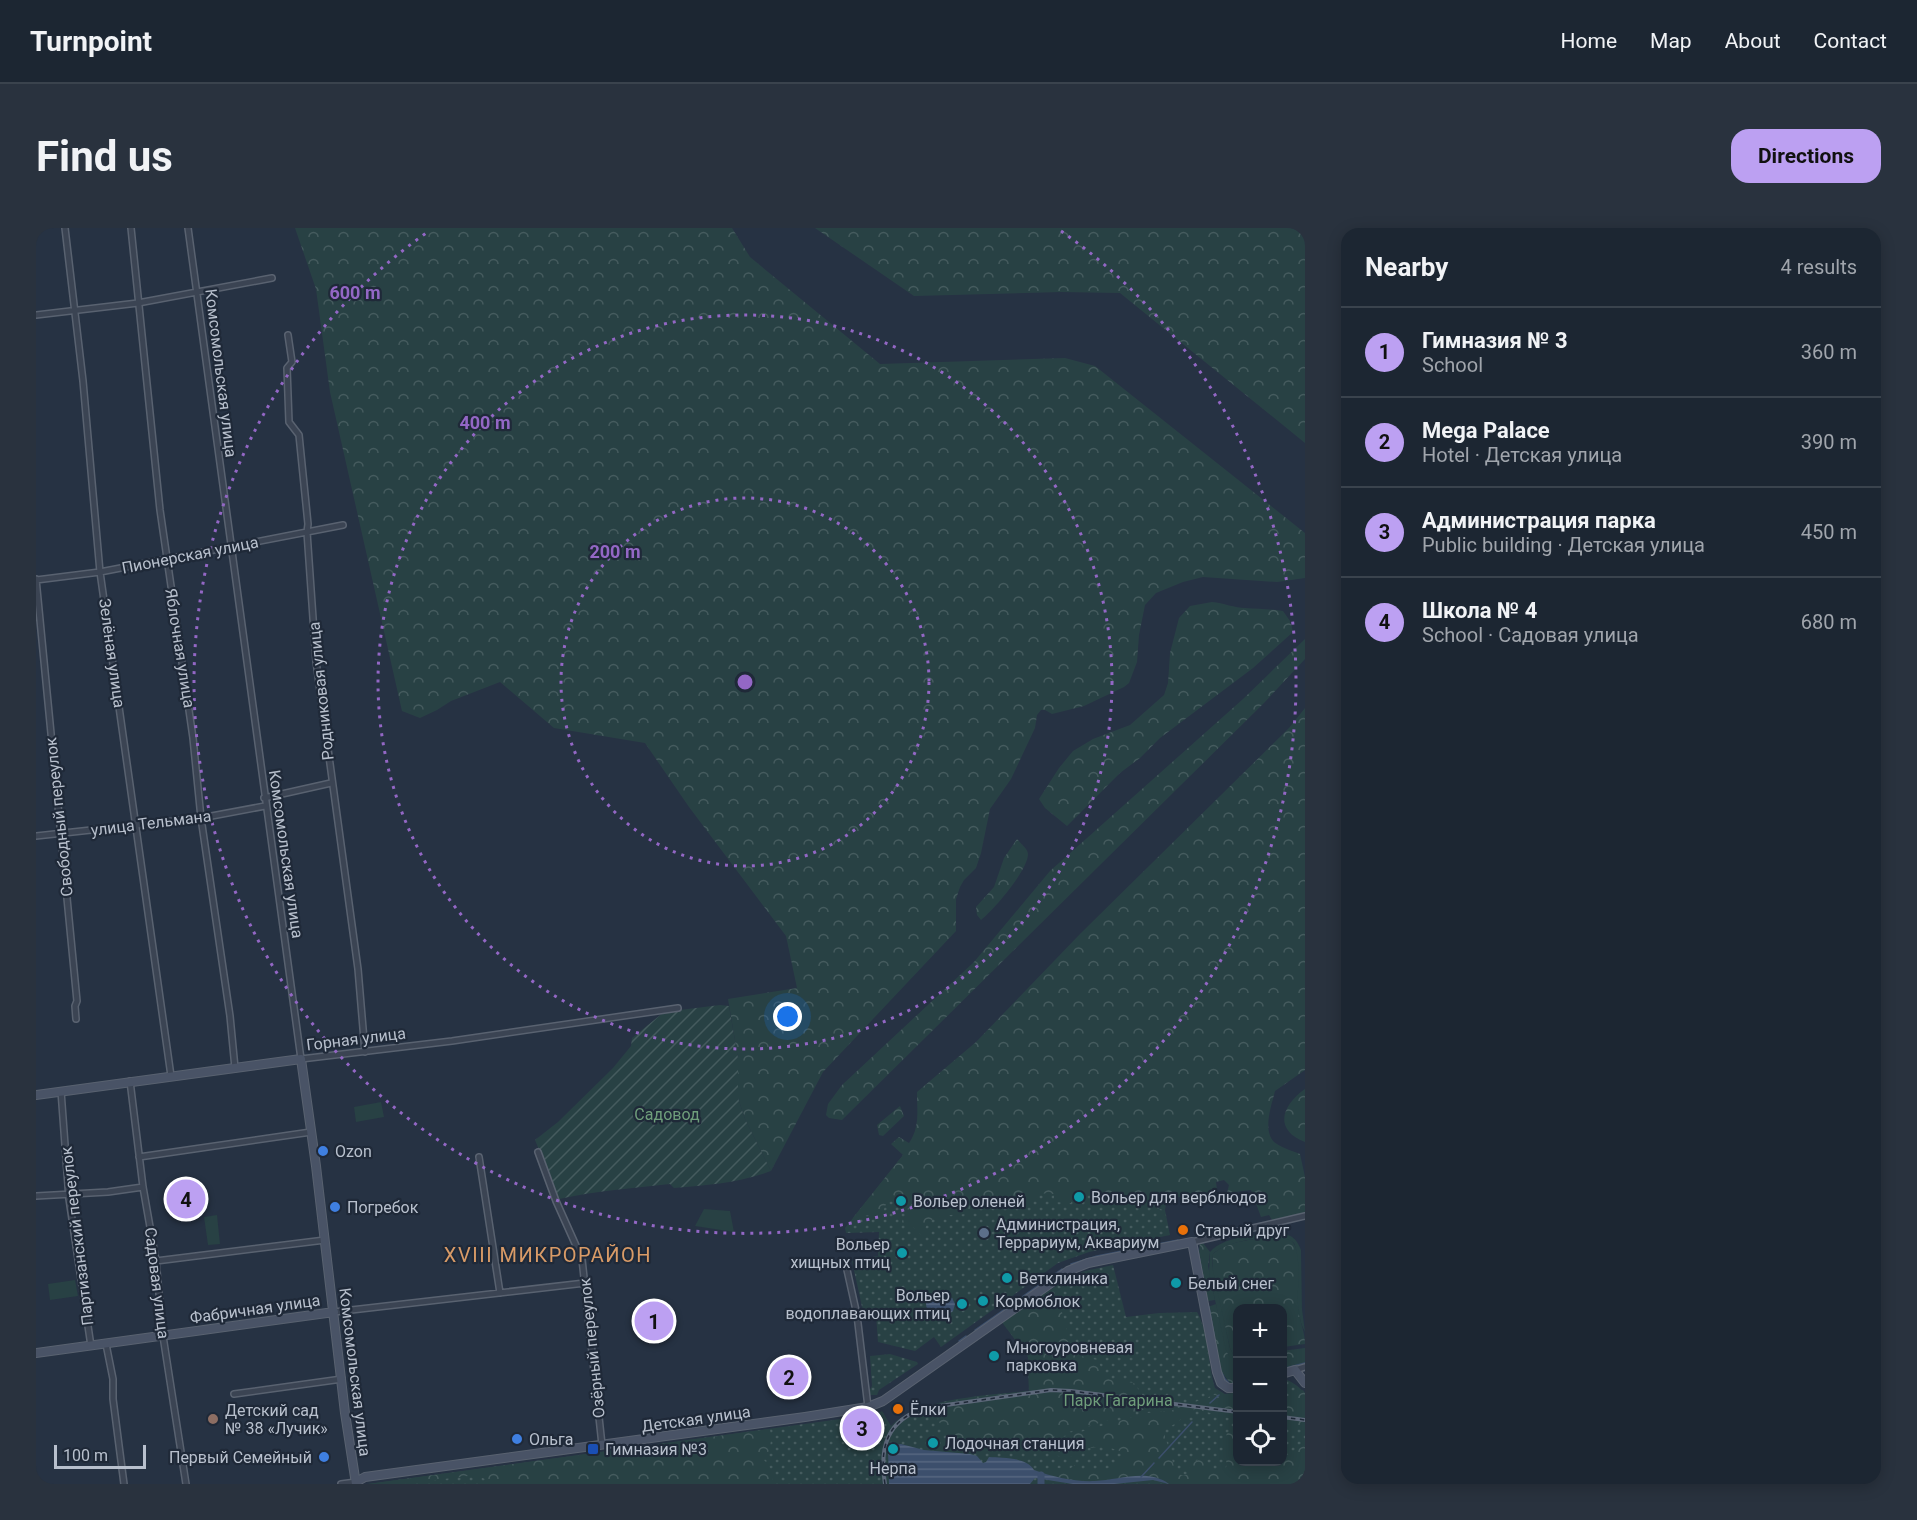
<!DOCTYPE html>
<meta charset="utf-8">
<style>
body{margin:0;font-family:Roboto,sans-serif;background:#29323e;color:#f1f3f6}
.controls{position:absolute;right:18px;bottom:18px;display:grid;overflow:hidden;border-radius:12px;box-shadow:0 3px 15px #0003}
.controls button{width:54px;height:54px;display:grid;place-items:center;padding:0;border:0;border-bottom:2px solid #3a434d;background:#1c2632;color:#f1f3f6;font:30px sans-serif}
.scale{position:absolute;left:18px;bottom:15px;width:92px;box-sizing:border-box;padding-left:6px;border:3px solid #b8c0cd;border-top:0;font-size:16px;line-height:21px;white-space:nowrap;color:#b8c0cd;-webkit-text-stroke:4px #1f2938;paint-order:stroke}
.you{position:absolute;left:752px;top:789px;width:21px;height:21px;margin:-15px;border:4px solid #fff;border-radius:50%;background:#1a73e8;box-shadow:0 0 0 9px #1a73e833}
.badge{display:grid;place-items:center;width:39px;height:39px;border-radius:50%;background:#bca0f2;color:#111;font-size:20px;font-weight:700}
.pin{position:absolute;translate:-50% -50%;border:3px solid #fff;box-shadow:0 2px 6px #0006}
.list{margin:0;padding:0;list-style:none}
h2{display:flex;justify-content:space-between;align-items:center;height:78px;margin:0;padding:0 24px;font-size:26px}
h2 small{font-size:20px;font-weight:400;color:#a0a5ac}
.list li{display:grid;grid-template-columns:39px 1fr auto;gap:18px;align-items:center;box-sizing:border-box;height:90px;padding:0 24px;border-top:2px solid #3a434d}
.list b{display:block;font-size:22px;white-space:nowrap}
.list p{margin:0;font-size:20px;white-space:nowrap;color:#a0a5ac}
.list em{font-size:20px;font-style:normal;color:#a0a5ac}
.icon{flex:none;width:33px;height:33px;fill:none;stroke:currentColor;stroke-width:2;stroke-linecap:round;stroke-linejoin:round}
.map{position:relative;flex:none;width:1269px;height:1256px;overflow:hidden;border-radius:18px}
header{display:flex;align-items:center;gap:36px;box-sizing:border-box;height:84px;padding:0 30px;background:#1c2632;border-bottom:2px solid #3a434d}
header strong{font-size:28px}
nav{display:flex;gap:33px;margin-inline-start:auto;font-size:21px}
.intro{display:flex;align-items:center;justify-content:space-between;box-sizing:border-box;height:144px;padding:0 36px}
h1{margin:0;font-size:42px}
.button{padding:15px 27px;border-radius:18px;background:#bca0f2;color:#111;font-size:21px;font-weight:700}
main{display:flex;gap:36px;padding:0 36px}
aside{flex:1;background:#1c2632;border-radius:18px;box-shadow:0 3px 15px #0003}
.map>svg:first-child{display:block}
.grass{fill:url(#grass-dots)}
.forest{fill:url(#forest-crowns)}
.garden{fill:url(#garden-furrows)}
.pitch{fill:#284144}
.water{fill:url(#water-rules)}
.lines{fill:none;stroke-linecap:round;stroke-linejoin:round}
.stream{stroke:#3c4f6c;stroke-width:1.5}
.canal{stroke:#3c4f6c;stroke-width:7}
.street-casing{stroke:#596270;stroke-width:8}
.secondary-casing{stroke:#596270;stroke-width:10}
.street{stroke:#3b4453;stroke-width:5}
.secondary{stroke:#495366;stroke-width:8}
.rail-casing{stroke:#5d687a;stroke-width:4}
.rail{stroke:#1f2938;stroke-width:1.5;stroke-dasharray:4.5;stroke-linecap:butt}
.ring{fill:none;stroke:#9367c5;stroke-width:3;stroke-dasharray:3 6}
.shop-dot{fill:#3f7fe0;stroke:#1f2938;stroke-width:2}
.culture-dot{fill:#0f9aa8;stroke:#1f2938;stroke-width:2}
.food-dot{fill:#e8710a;stroke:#1f2938;stroke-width:2}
.service-dot{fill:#5c6f8a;stroke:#1f2938;stroke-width:2}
.education-dot{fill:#8d6e63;stroke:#1f2938;stroke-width:2}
.transit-dot{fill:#1a4fb4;stroke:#1f2938;stroke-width:2}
.labels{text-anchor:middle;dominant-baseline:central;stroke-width:4.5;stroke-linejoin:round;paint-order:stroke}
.street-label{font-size:16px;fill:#b8c0cd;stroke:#1f2938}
.park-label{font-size:16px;fill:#6f9e7b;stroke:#1f2938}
.poi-label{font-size:16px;fill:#b8c0cd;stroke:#1f2938;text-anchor:start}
.quarter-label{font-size:20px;letter-spacing:1.5px;fill:#d99b67;stroke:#1f2938}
.centre{fill:#9367c5;stroke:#1f2938;stroke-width:3}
.ring-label{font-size:18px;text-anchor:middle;font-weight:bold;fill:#9367c5;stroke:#1f2938;stroke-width:4.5;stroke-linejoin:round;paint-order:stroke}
</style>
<header>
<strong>Turnpoint</strong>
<nav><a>Home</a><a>Map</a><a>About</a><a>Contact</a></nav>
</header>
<div class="intro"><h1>Find us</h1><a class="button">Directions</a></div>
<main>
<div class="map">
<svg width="1269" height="1256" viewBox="0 0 1269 1256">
<defs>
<pattern id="grass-dots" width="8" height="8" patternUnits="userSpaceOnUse" patternTransform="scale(1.5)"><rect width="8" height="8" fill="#284144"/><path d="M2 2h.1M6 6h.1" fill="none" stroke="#455b5e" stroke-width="1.8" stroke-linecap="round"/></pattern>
<pattern id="forest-crowns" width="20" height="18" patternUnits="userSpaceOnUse" patternTransform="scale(1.5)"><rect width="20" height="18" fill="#284144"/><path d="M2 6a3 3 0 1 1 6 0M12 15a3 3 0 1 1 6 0" fill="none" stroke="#455b5e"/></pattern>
<pattern id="garden-furrows" width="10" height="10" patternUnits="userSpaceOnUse" patternTransform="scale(1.5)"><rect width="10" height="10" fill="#284144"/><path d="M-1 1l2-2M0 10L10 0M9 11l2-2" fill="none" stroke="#455b5e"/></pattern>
<pattern id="water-rules" width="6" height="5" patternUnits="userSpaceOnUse" patternTransform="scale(1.5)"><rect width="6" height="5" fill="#3c4f6c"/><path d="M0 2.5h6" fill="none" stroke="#566780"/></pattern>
</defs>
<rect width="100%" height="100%" fill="#263243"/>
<path class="grass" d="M868,926L1129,982L1134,1007L1053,1024L1022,1035L905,1119L898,1109L879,1123L842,1114L840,1087L828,1088L816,1033L842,1028L843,1004L810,1005L809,1000Z
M1077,1037L1090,1089L1123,1085L1161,1084C1173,1104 1172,1137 1179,1160L1189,1166L1201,1165L1202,1234H1246L1247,1151C1256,1153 1262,1158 1269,1165V1256H332L841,1186L846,1183L855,1198C881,1170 955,1167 993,1163L992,1129L966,1094L1032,1050L1049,1043Z
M854,1126L881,1134L882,1136L843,1162L841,1167H834L833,1163L836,1158L834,1128Z"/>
<path class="forest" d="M259,0H696L714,29L844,136L1029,130L1059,138L1269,305V350L1241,354L1167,349L1147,354L1120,365L1109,377L1103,407L1101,434L1093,455L1088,459L1048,478L1016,486L1009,482H1005L1001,487L999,500L975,551L954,581L945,625L940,640L928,652L924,659L920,671V703L787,844L735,943L709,891L702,870V830L692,771L761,760L750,708L653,579L609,515L518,500L464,454L415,473L401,482L384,490L366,483L294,164L280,61Z
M779,0H1269V215L1084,65L1025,64L878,68Z
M1176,374C1187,375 1199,380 1209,380C1222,381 1234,381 1247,383L1254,393L1257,404L1217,440L1124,510L1104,530L1084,545L1031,598L1009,580L1003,571L1023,540L1037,523L1057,511L1094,497L1128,467L1132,455L1134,425L1143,390L1154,378Z
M1269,411V431L1228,475L806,892L793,890L790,887L792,876L806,857L938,734L1014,643L1207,471Z
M1269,480V842L1239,863C1236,876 1226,902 1238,914C1244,919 1256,923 1264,926L1269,949V985L1236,992L1233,987L1225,989L1215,962L1191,965L1193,957L1188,952L1180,954L1181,962L1169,967L1131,970L1129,982L1038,963L1035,975L1018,974V966L998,965L997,972L949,971L945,973L939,985C919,989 889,981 887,1009L877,999L865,995L876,975L854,966L846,986L853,990L844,993L839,986L817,990L867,927L855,916L863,909L873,915C884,899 881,883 881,864L940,814L1044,706L1253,500Z
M981,611C984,615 992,621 992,626C992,642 958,682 945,692L941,687L940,679L958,659L968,630Z
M1269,861V914C1237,902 1246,877 1269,861Z
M864,878L868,888L847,908L843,907L841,897Z
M1238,1008L1255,1012C1269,1026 1261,1064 1263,1083C1264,1095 1269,1104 1269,1116L1247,1119L1246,1080H1202L1201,1129L1197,1126L1194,1120L1176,1044L1177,1026C1191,1012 1219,1012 1238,1008Z
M1164,1015H1167L1174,1024L1172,1038L1179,1072L1172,1073L1163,1024Z
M1009,1064L1024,1077L1034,1113L1045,1128L1061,1132L1072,1151L1098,1155L1107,1168L1144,1175L1110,1181L1016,1209L988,1215L916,1209L902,1193L903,1176L939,1169L993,1163L992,1129L966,1094Z
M1180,1076L1192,1126L1201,1132V1155H1194L1185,1143L1172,1079Z
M1269,1120V1135L1247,1142L1246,1123Z
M1267,1162L1269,1165V1200H1247V1170Z
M1201,1165V1192L1159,1181L1137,1197L1127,1202L1140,1244C1145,1248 1149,1248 1154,1245L1153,1238L1164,1230L1169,1231L1178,1243L1189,1241L1191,1237L1187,1218L1191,1205L1201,1201L1202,1234H1246L1247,1228L1256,1225L1268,1215L1269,1216V1256H1133C1111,1240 1081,1253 1056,1253C1040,1253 1025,1250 1010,1246L1013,1241L1021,1240L1032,1242L1039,1237L1050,1243L1078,1240L1087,1224L1068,1218L1047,1221L1039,1228L1028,1230L1001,1220L1002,1216L1111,1185L1134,1183L1178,1167Z
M734,1201C736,1212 735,1222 728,1232C734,1238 739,1247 736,1256H451L449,1251L440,1247L368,1256H332Z"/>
<path class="garden" d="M684,777L693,778L702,830V870L709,891L735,943C703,955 672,957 638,960L634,956C597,960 560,963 523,971L499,912L522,894L577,840L595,818L596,810L628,784Z"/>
<path class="pitch" d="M345,874L348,889L320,894L318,879Z
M668,981L694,983L698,1004L659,998Z
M181,987L184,1016L172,1017L168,989Z
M1238,1005C1252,1005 1260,1008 1265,1022L1266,1081L1269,1104C1254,1077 1269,1043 1258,1015C1244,1003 1190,1013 1177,1026L1176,1038L1194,1120L1197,1126L1201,1129V1132C1195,1131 1192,1127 1190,1122L1173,1045L1174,1024C1188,1008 1218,1008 1238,1005Z
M39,1052L42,1068L14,1072L12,1056Z"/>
<path class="water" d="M895,1068L916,1070L919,1076L917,1083L908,1089C897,1089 889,1084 890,1073Z
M865,1216L888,1222L934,1226L941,1228L947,1235L950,1234L953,1229C966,1230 991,1229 998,1242C1017,1249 1039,1254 1059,1253C1083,1252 1112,1240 1133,1256L1117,1252L1078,1256H1037L999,1250L994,1256H853L852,1222L854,1220L859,1223V1217Z"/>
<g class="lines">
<path class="stream" d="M1161,1017L1171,1073
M1035,1036L1061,1028L1142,1012
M1173,1079L1178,1107
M939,1102L1026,1041
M923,1113L930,1108
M1184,1141L1189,1151L1194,1156L1202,1155
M1246,1141L1269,1135
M1174,1175L1183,1167
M1123,1230L1156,1194
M1105,1249L1118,1235"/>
<path class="canal" d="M1005,1256V1247"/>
<g class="street-casing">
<path id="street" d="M29,0L47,153L64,344L135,848
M95,0L124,282L157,510L165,590L194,788L199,840
M152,0L265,831L416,813L642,780
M0,87L102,75L236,50
M252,107L256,134L251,140L253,194L263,207L272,296L271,304L280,433L322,741L329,824
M0,351L41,773L39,778L40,791
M0,352L64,344L307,297
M228,570L295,555
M0,608L165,590L229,578
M94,853L107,959L120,1033L127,1108L150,1256
M25,863L33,971L55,1118
M502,924L520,973L546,1031L566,1217
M103,929L275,904
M443,929L464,1065
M0,968L72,964L107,959
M1156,1014L1269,988
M120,1033L289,1012
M811,1042L821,1087L832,1179
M298,1084L549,1055
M70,1116L77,1151V1171L88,1256
M1259,1142L1269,1139
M198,1166L306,1151
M305,1256L320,1254"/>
</g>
<g class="secondary-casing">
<path id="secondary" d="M0,867L265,831L280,938L309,1185L320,1256
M0,1125L298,1084
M1246,1146L1259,1142L1269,1155
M320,1254L329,1249L769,1189L832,1179L847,1173L1032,1043L1052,1035L1156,1014L1181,1144L1185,1155L1192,1160H1202"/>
</g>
<use href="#street" class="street"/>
<use href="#secondary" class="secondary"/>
<g class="rail-casing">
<path id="rail" d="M1246,1189L1269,1192
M849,1256C843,1219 851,1192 889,1180L1015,1162L1035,1163L1202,1184"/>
</g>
<use href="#rail" class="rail"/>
</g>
<g class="ring">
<circle cx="709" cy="454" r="184"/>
<circle cx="709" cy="454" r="367"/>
<path d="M1025 3A551 551 0 1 1 393 3"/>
</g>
<g class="shop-dot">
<circle cx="287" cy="923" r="6"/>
<circle cx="299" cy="979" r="6"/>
<circle cx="481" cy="1211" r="6"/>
<circle cx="288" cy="1229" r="6"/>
</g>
<g class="culture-dot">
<circle cx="1043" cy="969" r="6"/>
<circle cx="865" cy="973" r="6"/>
<circle cx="866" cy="1025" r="6"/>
<circle cx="971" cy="1050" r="6"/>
<circle cx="1140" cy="1055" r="6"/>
<circle cx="947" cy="1073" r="6"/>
<circle cx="926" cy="1076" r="6"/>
<circle cx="958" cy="1128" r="6"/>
<circle cx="897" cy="1215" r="6"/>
<circle cx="857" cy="1221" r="6"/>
</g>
<g class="food-dot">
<circle cx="1147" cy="1002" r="6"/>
<circle cx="862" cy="1181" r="6"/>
</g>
<circle class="service-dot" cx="948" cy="1005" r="6"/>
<circle class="education-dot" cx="177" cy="1191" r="6"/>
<rect class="transit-dot" x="551" y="1215" width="12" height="12" rx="3"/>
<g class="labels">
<g class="street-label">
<text transform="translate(185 145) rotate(83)">Комсомольская улица</text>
<text transform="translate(154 327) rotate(-11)">Пионерская улица</text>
<text transform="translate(144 420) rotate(81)">Яблочная улица</text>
<text transform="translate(76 425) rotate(82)">Зелёная улица</text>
<text transform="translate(285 463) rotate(-96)">Родниковая улица</text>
<text transform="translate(23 589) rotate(-96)">Свободный переулок</text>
<text transform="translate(115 595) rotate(-7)">улица Тельмана</text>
<text transform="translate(250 626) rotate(82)">Комсомольская улица</text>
<text transform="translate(320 811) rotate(-7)">Горная улица</text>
<text transform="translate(41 1008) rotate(-97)">Партизанский переулок</text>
<text transform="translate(121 1055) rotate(83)">Садовая улица</text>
<text transform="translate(219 1081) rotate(-8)">Фабричная улица</text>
<text transform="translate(556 1120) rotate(-96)">Озёрный переулок</text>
<text transform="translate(319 1144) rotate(83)">Комсомольская улица</text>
<text transform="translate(660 1191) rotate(-8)">Детская улица</text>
</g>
<g class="park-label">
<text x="631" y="886">Садовод</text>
<text x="1082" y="1172">Парк Гагарина</text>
</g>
<g class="poi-label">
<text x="299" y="923">Ozon</text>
<text x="1055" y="969">Вольер для верблюдов</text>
<text x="877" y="973">Вольер оленей</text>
<text x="311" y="979">Погребок</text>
<text x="960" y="996">Администрация,<tspan x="960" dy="18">Террариум, Аквариум</tspan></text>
<text x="1159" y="1002">Старый друг</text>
<text x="854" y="1016" text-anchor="end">Вольер<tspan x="854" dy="18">хищных птиц</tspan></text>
<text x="983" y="1050">Ветклиника</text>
<text x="1152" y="1055">Белый снег</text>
<text x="914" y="1067" text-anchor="end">Вольер<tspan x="914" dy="18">водоплавающих птиц</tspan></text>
<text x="959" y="1073">Кормоблок</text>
<text x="970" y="1119">Многоуровневая<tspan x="970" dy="18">парковка</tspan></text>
<text x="874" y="1181">Ёлки</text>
<text x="189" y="1182">Детский сад<tspan x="189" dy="18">№ 38 «Лучик»</tspan></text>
<text x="493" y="1211">Ольга</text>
<text x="909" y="1215">Лодочная станция</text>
<text x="569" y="1221">Гимназия №3</text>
<text x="276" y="1229" text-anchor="end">Первый Семейный</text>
<text x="857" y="1240" text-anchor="middle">Нерпа</text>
</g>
<g class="quarter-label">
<text x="512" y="1027">XVIII МИКРОРАЙОН</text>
</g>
</g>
<circle cx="709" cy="454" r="9" class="centre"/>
<g class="ring-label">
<text x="319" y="71">600 m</text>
<text x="449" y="201">400 m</text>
<text x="579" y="330">200 m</text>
</g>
</svg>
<div class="controls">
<button>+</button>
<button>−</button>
<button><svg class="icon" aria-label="locate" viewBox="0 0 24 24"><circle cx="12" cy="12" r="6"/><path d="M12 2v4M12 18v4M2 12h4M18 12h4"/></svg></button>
</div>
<div class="scale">100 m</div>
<div class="you"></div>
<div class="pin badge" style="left:618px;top:1093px">1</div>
<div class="pin badge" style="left:753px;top:1149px">2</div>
<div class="pin badge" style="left:826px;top:1200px">3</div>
<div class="pin badge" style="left:150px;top:971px">4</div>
</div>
<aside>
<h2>Nearby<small>4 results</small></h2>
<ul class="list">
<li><span class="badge">1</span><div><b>Гимназия № 3</b><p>School</p></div><em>360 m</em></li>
<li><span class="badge">2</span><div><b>Mega Palace</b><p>Hotel · Детская улица</p></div><em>390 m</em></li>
<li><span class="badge">3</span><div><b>Администрация парка</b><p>Public building · Детская улица</p></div><em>450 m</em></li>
<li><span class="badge">4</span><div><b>Школа № 4</b><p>School · Садовая улица</p></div><em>680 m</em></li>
</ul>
</aside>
</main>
